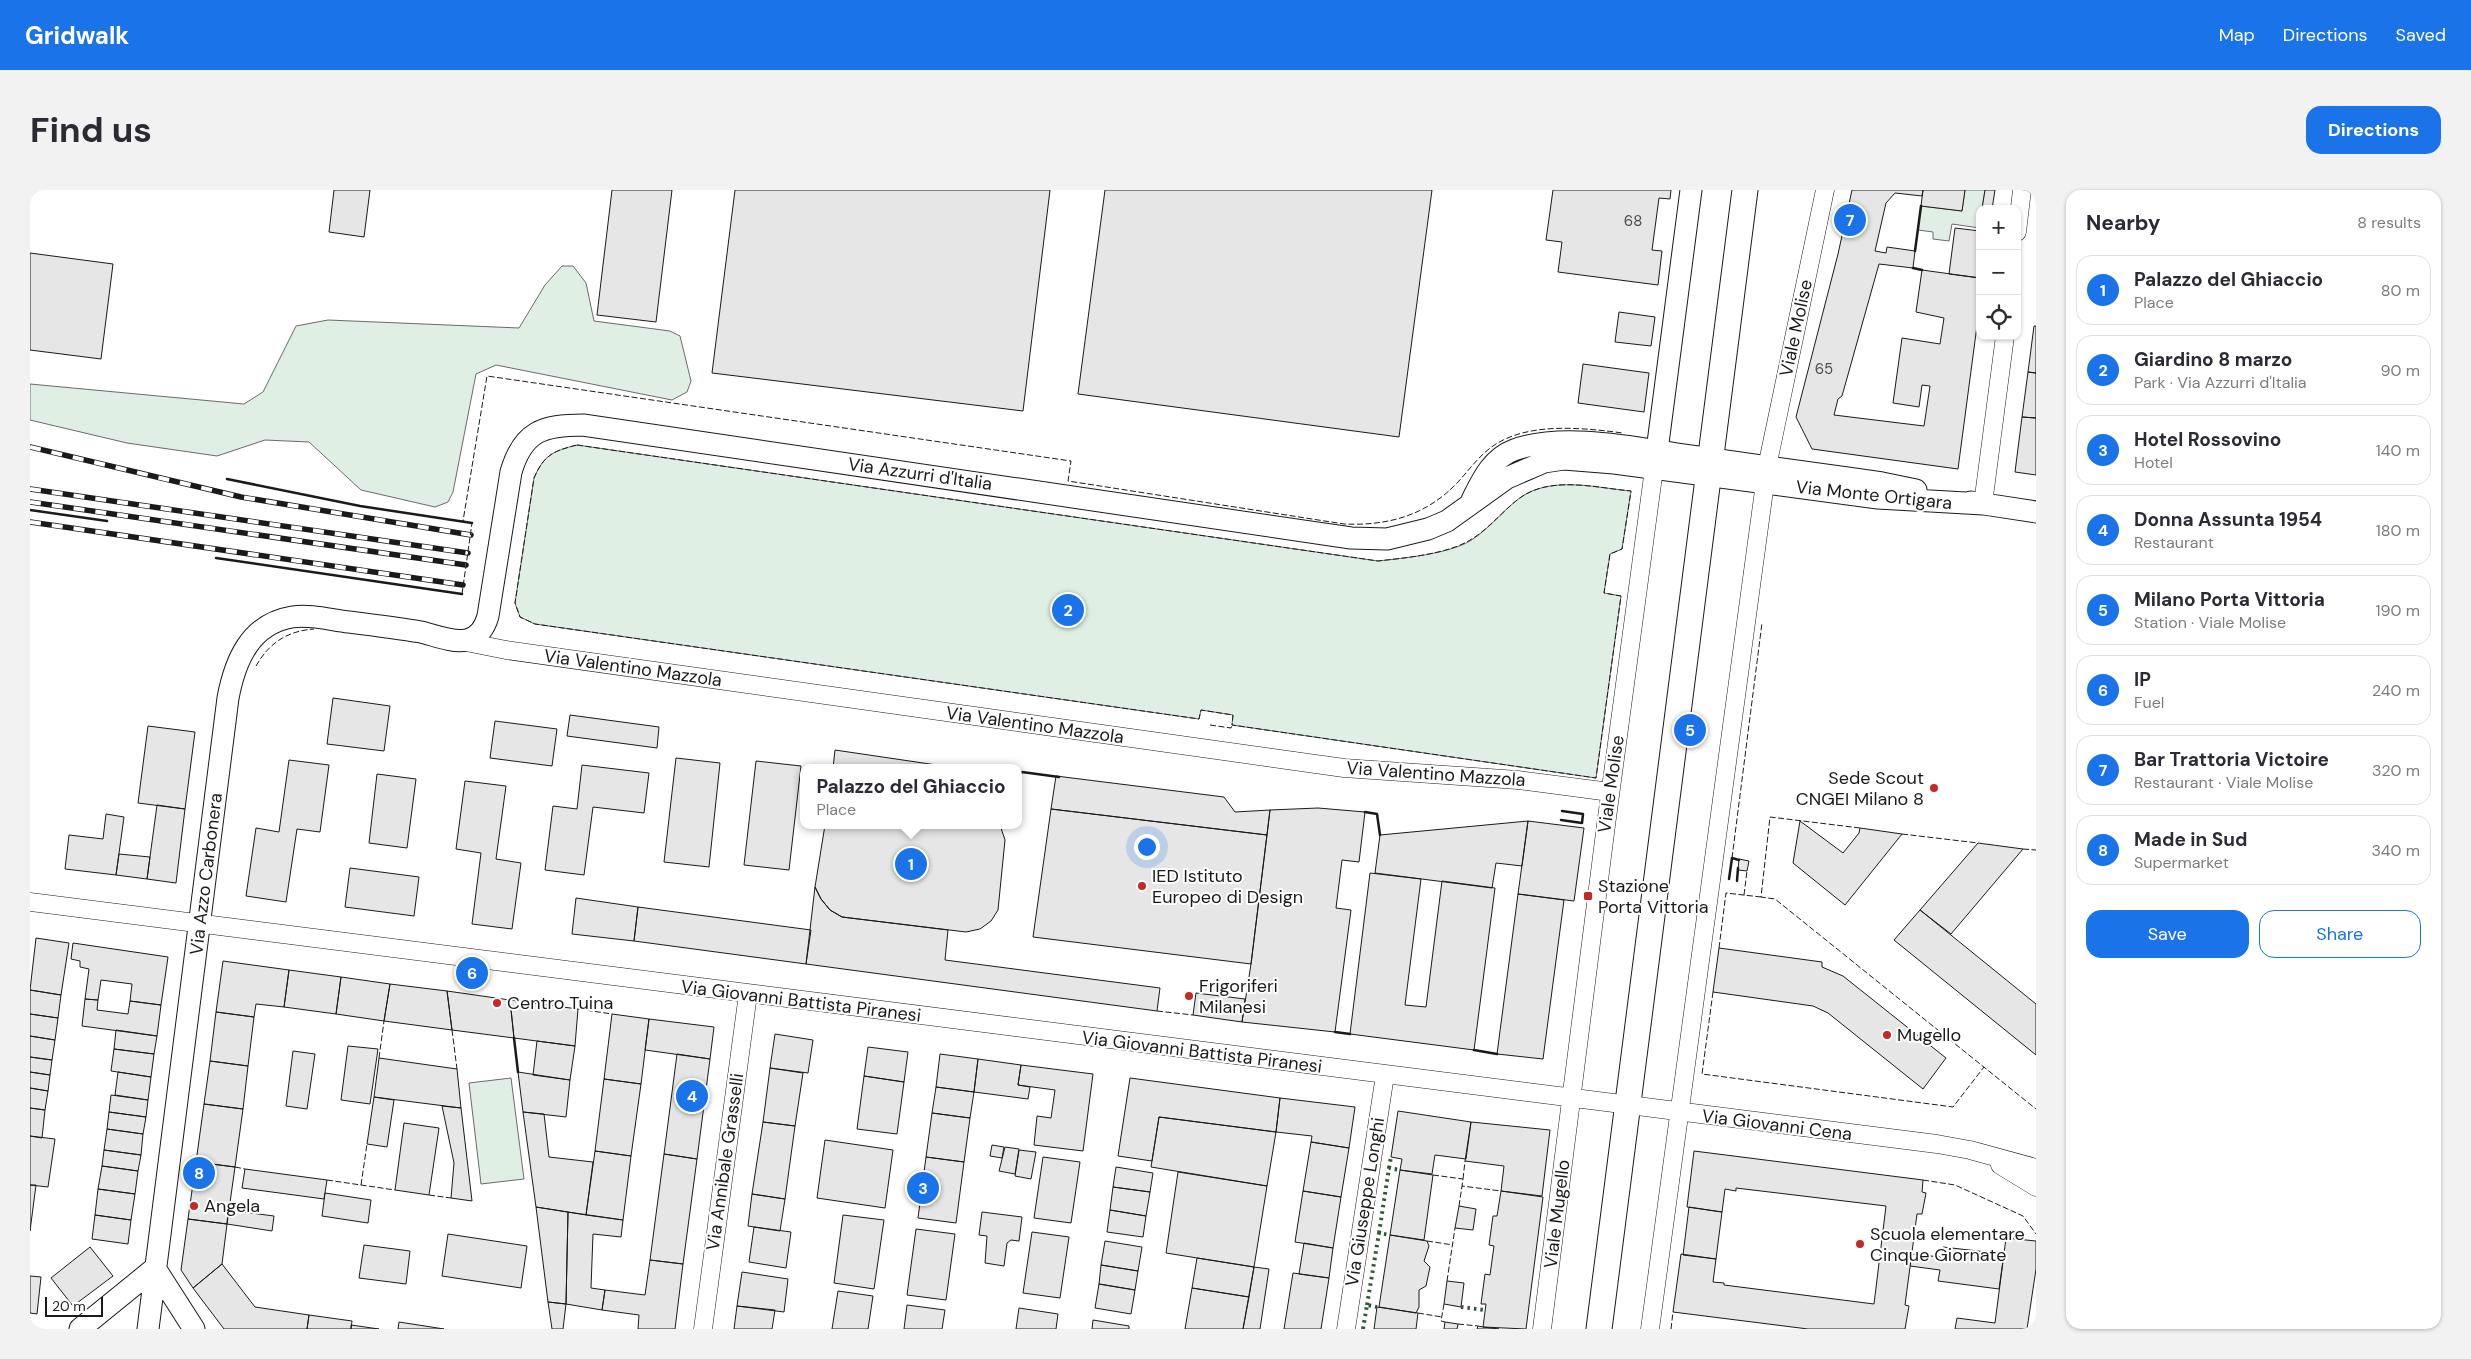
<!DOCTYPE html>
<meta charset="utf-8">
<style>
body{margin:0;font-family:"DM Sans",sans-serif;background:#f2f2f3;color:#2b2b33}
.controls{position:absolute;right:15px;top:15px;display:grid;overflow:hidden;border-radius:10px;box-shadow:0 1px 4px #0004}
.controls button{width:45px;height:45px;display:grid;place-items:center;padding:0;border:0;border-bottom:1px solid #e1e1e2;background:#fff;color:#2b2b33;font:25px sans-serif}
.scale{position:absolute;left:15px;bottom:12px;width:58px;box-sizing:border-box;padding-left:5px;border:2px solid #1a1a1a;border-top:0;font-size:14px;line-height:18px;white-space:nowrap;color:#1a1a1a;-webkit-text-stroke:4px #fff;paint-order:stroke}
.you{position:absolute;left:1116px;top:656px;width:18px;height:18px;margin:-12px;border:4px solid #fff;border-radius:50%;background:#1a73e8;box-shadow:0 0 0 8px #1a73e833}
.badge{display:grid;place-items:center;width:32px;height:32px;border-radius:50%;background:#1a73e8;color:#fff;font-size:16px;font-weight:700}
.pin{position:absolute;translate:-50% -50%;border:2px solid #fff;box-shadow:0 1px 5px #0006}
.popup{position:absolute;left:770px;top:574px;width:222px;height:65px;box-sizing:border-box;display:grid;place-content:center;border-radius:10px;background:#fff;filter:drop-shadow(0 1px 4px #0005);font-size:16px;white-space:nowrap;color:#7c7c81}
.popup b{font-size:19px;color:#2b2b33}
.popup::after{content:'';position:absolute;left:50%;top:100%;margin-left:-10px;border:10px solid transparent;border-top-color:#fff}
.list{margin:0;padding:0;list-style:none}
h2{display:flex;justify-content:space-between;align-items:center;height:65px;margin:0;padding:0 20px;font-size:21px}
h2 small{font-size:16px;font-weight:400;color:#7c7c81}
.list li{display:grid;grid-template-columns:32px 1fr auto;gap:15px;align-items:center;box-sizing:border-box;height:70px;margin:0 10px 10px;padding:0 10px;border:1px solid #e1e1e2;border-radius:15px}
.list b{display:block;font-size:19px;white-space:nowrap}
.list p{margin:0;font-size:16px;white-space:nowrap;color:#7c7c81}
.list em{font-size:16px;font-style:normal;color:#7c7c81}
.actions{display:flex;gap:10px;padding:15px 20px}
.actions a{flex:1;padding:11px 0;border:1px solid #1a73e8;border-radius:15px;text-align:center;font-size:18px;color:#1a73e8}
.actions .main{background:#1a73e8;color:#fff}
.icon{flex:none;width:28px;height:28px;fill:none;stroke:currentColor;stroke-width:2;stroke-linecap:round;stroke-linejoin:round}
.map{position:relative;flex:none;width:2006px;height:1139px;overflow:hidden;border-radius:15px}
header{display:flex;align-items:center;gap:30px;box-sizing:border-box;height:70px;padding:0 25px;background:#1a73e8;color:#fff}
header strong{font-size:24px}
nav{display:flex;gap:28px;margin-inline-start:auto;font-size:18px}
.intro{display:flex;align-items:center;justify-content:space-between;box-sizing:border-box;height:120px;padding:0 30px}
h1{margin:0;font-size:35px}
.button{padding:12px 22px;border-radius:15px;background:#1a73e8;color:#fff;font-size:18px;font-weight:700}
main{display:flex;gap:30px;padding:0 30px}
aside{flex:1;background:#fff;border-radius:15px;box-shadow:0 1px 4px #0004}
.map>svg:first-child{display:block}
.green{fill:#e0efe3;stroke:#6a6a6a}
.building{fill:#e6e6e6;stroke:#1a1a1a}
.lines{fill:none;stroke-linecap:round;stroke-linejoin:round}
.minor-casing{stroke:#1a1a1a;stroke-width:19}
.tertiary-casing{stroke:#1a1a1a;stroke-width:23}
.secondary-casing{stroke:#1a1a1a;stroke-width:27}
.minor{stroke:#fff;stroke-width:18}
.tertiary{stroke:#fff;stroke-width:21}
.secondary{stroke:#fff;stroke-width:25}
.rail-casing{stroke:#1a1a1a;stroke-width:5.5}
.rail{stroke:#fff;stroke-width:4;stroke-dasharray:11;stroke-linecap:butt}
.hedge{stroke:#2b5a34;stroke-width:4;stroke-dasharray:2.5 4;stroke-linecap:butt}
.fence{stroke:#1a1a1a;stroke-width:1;stroke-dasharray:6 2.5;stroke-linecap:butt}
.wall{stroke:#1a1a1a;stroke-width:2.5}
.poi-dot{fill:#c62828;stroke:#fff;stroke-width:2}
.labels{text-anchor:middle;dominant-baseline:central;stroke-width:4;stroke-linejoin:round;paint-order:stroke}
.number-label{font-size:15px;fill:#4d4d4d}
.street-label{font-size:18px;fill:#1a1a1a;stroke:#fff}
.poi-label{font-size:18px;fill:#1a1a1a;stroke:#fff;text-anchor:start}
</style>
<header>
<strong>Gridwalk</strong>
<nav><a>Map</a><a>Directions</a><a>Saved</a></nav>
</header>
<div class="intro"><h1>Find us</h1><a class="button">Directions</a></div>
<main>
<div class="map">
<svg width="2006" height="1139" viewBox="0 0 2006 1139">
<rect width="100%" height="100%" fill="#fff"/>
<path class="green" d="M1935,0H1955L1952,19H1950V38L1922,34L1919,51L1903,49V42L1888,40L1891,16L1932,21Z
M532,76H543L556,93L564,131L640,141L650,146L661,191L657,202L642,210L466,175L446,184L423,302L418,312L405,317L331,300L279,252L235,250L187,266L97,253L0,230V194L214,214L233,202L266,136L298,130L489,138L515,95Z
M547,255L1348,371C1374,368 1418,364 1440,351C1460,339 1478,314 1496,304C1527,287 1568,298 1601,301L1592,359L1580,364L1574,403L1591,406L1566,588L1202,535L1203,525L1171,520L1169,529L505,434L490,427L485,413L504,288C514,265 523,261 547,255Z
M481,888L494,989L451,994L439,893Z"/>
<path class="building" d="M304,0H340L334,47L299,42Z
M582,0H642L626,132L567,125Z
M705,0H1020L993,221L682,183Z
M1075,0H1402L1369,247L1048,204Z
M1523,0H1641L1640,9L1629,8L1622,60L1632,61L1628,95L1528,82L1532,52L1516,50Z
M1822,0H1893L1892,6L1865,3L1856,13L1845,61L1856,63L1857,57L1885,61L1883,78L1849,74L1812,206L1808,209L1804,225L1894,236L1900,196L1892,195L1889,217L1863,213L1872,148L1910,154L1914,128L1886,122L1892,80L1950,88V113L1928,279L1782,259L1766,227L1808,64Z
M1893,0H1935L1932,21L1891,16Z
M1955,0H1965L1962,19H1952Z
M1925,38L1950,41V88L1919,84Z
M0,63L83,74L71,169L0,160Z
M1589,122L1625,127L1621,156L1585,152Z
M2004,136H2006V183L1998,182Z
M1553,174L1619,183L1614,222L1548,213Z
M1998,182L2006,183V228L1992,227Z
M1992,227L2006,228V285L1985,282Z
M303,508L360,516L354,561L297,554Z
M540,525L629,537L627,558L537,546Z
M465,531L527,539L522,576L460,568Z
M118,536L165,542L155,619L108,613Z
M805,560L927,578H803Z
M646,568L690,573L679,677L634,672Z
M259,570L299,575L290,642L267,639L256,712L216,706L226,638L249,642Z
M726,571L771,576L759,680L714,675Z
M552,575L619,583L614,623L563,617L554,685L515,680L523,616L547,619Z
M347,584L386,589L377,658L339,653Z
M1026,586L1194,607L1205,622L1240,620L1237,645L1021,619Z
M435,591L476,596L466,669L491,673L482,739L442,734L451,663L426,659Z
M127,615L155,619L146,693L117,689Z
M1288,618L1335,622L1329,672L1312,670L1306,718L1321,720L1305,842L1212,832L1221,774L1240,620Z
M1021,619L1237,645L1221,774L1003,747Z
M76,624L94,627L86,685L35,679L39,645L73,649Z
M1498,631L1554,638L1544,711L1488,704Z
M1498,631L1492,676L1466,673L1462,698L1345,683L1350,645Z
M1770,631L1813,663L1829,643L1830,638L1872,644L1815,715L1763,673Z
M795,635H970L975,650L968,720L961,731L950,739L936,742L812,727L800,720L791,709L785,697Z
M1948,653L1993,659L1921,744L1890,720Z
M89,664L120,667L117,689L86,685Z
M1709,669L1719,671L1717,681L1708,680Z
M320,678L389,687L384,726L315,717Z
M1340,683L1391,689L1375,815L1396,817L1412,691L1465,698L1444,860L1320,844Z
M785,697L791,709L800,720L812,727L918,740L915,770L1130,798L1127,821L776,774Z
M1488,704L1534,710L1513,869L1467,864Z
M546,708L608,717L604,751L542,744Z
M608,717L781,740L776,774L604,751Z
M1890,720L2006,814V865L1864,750Z
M6,748L39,753L31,805L0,800Z
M43,753L138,767L131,815L100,811L102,794L71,790L68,810L55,809L59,779L50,777V771L41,769Z
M1689,758L1792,772V777L1813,786L1916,868L1893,899L1798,823L1783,816L1683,802Z
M193,771L259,780L254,817L226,814L224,827L186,822Z
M259,780L311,787L306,824L254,817Z
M311,787L360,794L354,831L306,824Z
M360,794L417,801L422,840L354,831Z
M0,800L31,805L28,828L0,824Z
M417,801L480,810L484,848L422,840Z
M1166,803L1215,809L1212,832L1163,825Z
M55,809L68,810L67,820L98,824L100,811L131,815L127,846L52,836Z
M480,810L548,819L545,856L484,848Z
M186,822L224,827L218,876L180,871Z
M0,824L28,828L25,850L0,846Z
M582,824L619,829L611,894L574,889Z
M619,829L684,837L680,869L615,860Z
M86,840L127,846L124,864L84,859Z
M745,844L783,850L778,883L740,878Z
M0,846L25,850L22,870L0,867Z
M507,851L545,856L540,890L503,885Z
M318,856L348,859L340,914L311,910Z
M838,857L878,862L874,892L834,886Z
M84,859L124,864L121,887L81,881Z
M263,861L285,864L277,919L256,916Z
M647,864L680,869L667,969L634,964Z
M910,864L948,869L944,902L906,897Z
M0,867L22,870L20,885L0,882Z
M349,868L427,879L431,918L344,907Z
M948,869L991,875L988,895L1000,897L998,909L944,902Z
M180,871L218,876L213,919L174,914Z
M991,875L1063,884L1053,961L1004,955L1007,926L1021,928L1025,900L988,895Z
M740,878L773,883L765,936L733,932Z
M0,882L20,885L18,901L0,898Z
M88,882L121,887L118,910L85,905Z
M488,882L540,890L536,927L493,922Z
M834,886L874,892L867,944L827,939Z
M1100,888L1250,908L1246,942L1129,927L1122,971L1088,966Z
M574,889L611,894L601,966L565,961Z
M906,897L944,902L940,928L902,923Z
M0,898L18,901L15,920L0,918Z
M81,905L118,910L116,927L79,922Z
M344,907L364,910L357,957L337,954Z
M1250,908L1325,917L1319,958L1281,952L1282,946L1246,942Z
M174,914L213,919L205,977L166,972Z
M412,916L431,918L442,1011L421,1008L424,973Z
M0,918L15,920L12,948L0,946Z
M1368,921L1441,932L1436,969L1405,965L1402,984L1370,980L1372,969L1361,967Z
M79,922L116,927L113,944L77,939Z
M493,922L514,924L519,967L563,972L556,1025L506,1017Z
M902,923L940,928L934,972L896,967Z
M1129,927L1246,942L1237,996L1121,977Z
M733,932L765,936L755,1009L722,1004Z
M1441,932L1520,940L1512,1006L1471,1001L1474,976L1435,971Z
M374,933L409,938L399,1005L365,1000Z
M77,939L113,944L111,965L74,960Z
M0,946L25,949L18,997L0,995Z
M795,950L863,960L855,1018L787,1008Z
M1281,952L1319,958L1311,1007L1273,1001Z
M962,955L974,957L972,968L960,966Z
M975,957L989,959L985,984L969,981Z
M74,960L111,965L108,981L72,976Z
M989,960L1006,962L1001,989L985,986Z
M565,961L601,966L593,1030L556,1025Z
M1664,961L1893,990L1892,1002L1896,1003L1892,1024H1887L1875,1115L1879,1116L1875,1139H1778L1643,1122L1651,1064L1686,1069L1683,1092L1694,1093V1095L1844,1114L1856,1016L1706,998V1001L1695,999L1692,1022L1657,1017Z
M634,964L667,969L653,1074L620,1070Z
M896,967L934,972L926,1033L888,1028Z
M1013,967L1050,972L1041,1033L1004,1028Z
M166,972L205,977L197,1034L158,1029Z
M72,976L108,981L105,1004L68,999Z
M1086,977L1123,983L1120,1002L1083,997Z
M215,979L297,990L294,1009L212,998Z
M1370,980L1403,985L1394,1050L1360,1045Z
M1148,982L1237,996L1224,1077L1136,1063Z
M0,995H6L0,1041Z
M1083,997L1120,1002L1116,1026L1080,1020Z
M68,999L105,1004L101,1030L65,1025Z
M1273,1001L1311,1007L1303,1058L1265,1052Z
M1471,1001L1513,1007L1496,1139L1453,1137L1456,1114H1451L1455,1084L1460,1085L1464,1056L1459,1055L1463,1026H1467Z
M295,1003L341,1010L338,1033L292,1026Z
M722,1004L755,1009L750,1041L718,1036Z
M1429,1016L1446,1019L1443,1040L1425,1038Z
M506,1017L538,1022L536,1114L518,1112Z
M1659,1017L1692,1022L1686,1069L1653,1065Z
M198,1020L244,1026L242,1041L197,1034Z
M1080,1020L1116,1026L1113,1047L1077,1042Z
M538,1022L593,1030L591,1047L563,1044L561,1098L575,1100L572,1120L536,1114Z
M952,1022L992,1027L989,1051L981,1050L977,1053L974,1076L955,1073L957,1046L949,1045Z
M65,1025L101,1030L98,1054L62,1049Z
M813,1025L854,1030L844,1099L804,1093Z
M158,1029L197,1034L192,1074L163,1098L151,1080Z
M724,1037L761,1042L756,1078L719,1072Z
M886,1039L925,1044L916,1110L877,1105Z
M1002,1042L1039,1047L1030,1108L993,1103Z
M418,1044L497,1056L491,1098L412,1086Z
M1360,1045L1397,1051L1399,1056L1394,1071L1400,1077L1396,1096L1389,1100V1117L1386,1123L1349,1117Z
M1976,1048L2006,1051V1079L1997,1139H1925L1927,1128L1965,1133Z
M1075,1051L1112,1057L1108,1081L1071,1075Z
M1274,1053L1303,1058L1299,1088L1269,1084Z
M334,1055L380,1061L376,1094L329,1088Z
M60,1057L83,1086L43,1116L21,1088Z
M1913,1057L1974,1064L1969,1099L1908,1091L1910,1080L1880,1076L1881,1064L1911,1067Z
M1167,1068L1224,1077L1219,1107L1162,1098Z
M620,1070L653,1074L645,1139H608L609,1125L572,1120L575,1100L615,1105Z
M192,1074L225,1117L279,1125L277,1139H194L163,1098Z
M1071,1075L1108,1081L1105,1100L1069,1094Z
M1224,1077L1239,1079L1230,1139H1213Z
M712,1082L758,1089L754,1122L707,1116Z
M1263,1083L1299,1088L1291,1139H1254Z
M0,1086L11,1087L7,1124L0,1123Z
M1417,1091L1434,1093L1431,1117L1414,1114Z
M1069,1094L1105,1100L1101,1124L1065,1118Z
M1162,1098L1219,1107L1213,1139H1155Z
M808,1101L843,1106L838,1139H802Z
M518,1112L536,1114L533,1139H522Z
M877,1115L915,1120L912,1139H874Z
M707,1116L745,1120L742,1139H704Z
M1347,1117L1388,1123L1386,1139H1344Z
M989,1118L1028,1124L1026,1139H986Z
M279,1125L322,1131L321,1139H277Z
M1063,1130L1099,1136V1139H1062Z
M369,1132L414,1139H368Z
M1415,1132L1428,1134L1427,1139H1414Z
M321,1135L349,1139H321Z
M1448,1136L1453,1137L1469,1139H1447Z"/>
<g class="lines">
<g class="minor-casing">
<path id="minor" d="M1987,42L1992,0
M1737,277L1795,0
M1953,314L1975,146
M431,451L476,460L1314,578L1488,590L1580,602
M0,712L1907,954L1940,960L2006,978
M1970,975L2006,997
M673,1139L718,804
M1316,1139L1355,885
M1512,1139L1576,635L1624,279
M1620,1139L1735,293"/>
</g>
<g class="tertiary-casing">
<path id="tertiary" d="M1625,276L1661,0
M1442,310C1452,290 1462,268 1484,260C1535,241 1615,260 1668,267C1730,276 1791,284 1852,293L1886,300
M1941,312L2006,322
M125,1078L164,1139
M50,1139L125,1078
M118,1139L198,508C205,471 220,434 262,427C281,424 301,430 319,432C343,435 367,438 391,442C404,445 423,453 436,450C448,448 455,437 458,426L481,282C493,241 513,235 553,235L1321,348L1357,349L1398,339L1417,331L1477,288L1514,272L1534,269L1584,273L1848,308L1953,314"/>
</g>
<g class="secondary-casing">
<path id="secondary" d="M1569,1139L1715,0"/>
</g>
<use href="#minor" class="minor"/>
<use href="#tertiary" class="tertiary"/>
<use href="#secondary" class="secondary"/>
<g class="rail-casing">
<path id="rail" d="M0,257L211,307L441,345
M0,299L438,363
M0,312L436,375
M0,332L433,395"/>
</g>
<use href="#rail" class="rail"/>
<path class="hedge" d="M1359,978L1361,967
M1349,1043L1359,978L1370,980
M1337,1115L1349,1043L1360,1045
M1431,1117L1455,1120
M1333,1139L1337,1115L1347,1117"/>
<path class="fence" d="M547,255L1348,371C1374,368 1418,364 1440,350C1460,339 1478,314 1496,304C1527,287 1568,298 1601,301L1592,359L1580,364L1574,403L1591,406L1566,588L1202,535L1203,525L1171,520L1169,529L505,434L490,427L485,413L504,288C514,265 523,261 547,255Z
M432,404L442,333L433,331L457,186L1041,271L1038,291L1314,334C1359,336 1397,325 1428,292C1440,279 1450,264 1466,254C1501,232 1554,238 1593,243
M226,476C239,453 257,441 284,439
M1180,535L1201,538L1202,535
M1830,638L1740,627L1731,707L1745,709L2006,919
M1872,644L1948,653
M1993,659L2006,660
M1702,668L1732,433
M1714,705L1717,681
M1689,758L1696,703L1731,707
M1683,802L1672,884L1923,917L1954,877
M548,819L582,824
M1127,821L1163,825
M422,840L427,879
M349,868L354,831
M205,977L215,979
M1403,985L1433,989L1432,996
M1433,989L1435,971
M297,990L365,1000
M1893,990L1925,995L1993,1026L2006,1044
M331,995L337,954
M399,1005L421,1008
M1429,1016L1432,996L1471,1001
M1397,1051L1423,1055
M1417,1091L1425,1038
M1414,1114L1411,1131L1415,1132
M1388,1123L1412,1127
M1428,1134L1448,1136
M1641,1139L1643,1122"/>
<path class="wall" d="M1885,61L1891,16
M1883,78L1892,80
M197,289L330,316L442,333
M0,320L77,331
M186,368L432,404
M988,587L992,582L1029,587
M1335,622L1347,624L1350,645
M1531,630L1552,633L1553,624L1532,621
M1699,689L1702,668L1709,670
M1707,691L1708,678
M1305,842L1320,844
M484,848L488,882
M1444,860L1467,864"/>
</g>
<g class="poi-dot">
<circle cx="1904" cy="598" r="5"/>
<circle cx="1112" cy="696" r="5"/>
<rect x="1553" y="701" width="10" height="10" rx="2.5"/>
<circle cx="1159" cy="806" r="5"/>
<circle cx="467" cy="813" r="5"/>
<circle cx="1857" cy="845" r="5"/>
<circle cx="164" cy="1016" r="5"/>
<circle cx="1830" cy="1054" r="5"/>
</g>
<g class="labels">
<g class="number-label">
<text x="1603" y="31">68</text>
<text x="1794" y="179">65</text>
</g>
<g class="street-label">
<text transform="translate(1766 138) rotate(-78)">Viale Molise</text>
<text transform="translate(890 284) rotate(8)">Via Azzurri d'Italia</text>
<text transform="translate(1844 305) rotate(6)">Via Monte Ortigara</text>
<text transform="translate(603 478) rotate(8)">Via Valentino Mazzola</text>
<text transform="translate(1005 535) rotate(8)">Via Valentino Mazzola</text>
<text transform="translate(1406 584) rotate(4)">Via Valentino Mazzola</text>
<text transform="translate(1581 594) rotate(-82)">Viale Molise</text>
<text transform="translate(176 684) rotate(-83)">Via Azzo Carbonera</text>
<text transform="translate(771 811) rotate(7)">Via Giovanni Battista Piranesi</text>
<text transform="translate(1172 862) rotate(7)">Via Giovanni Battista Piranesi</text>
<text transform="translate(1747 935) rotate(7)">Via Giovanni Cena</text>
<text transform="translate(695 972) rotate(-82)">Via Annibale Grasselli</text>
<text transform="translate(1335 1012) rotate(-81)">Via Giuseppe Longhi</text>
<text transform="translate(1527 1024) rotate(-83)">Viale Mugello</text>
</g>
<g class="poi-label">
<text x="1894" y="588" text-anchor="end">Sede Scout<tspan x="1894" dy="21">CNGEI Milano 8</tspan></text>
<text x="1122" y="686">IED Istituto<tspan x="1122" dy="21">Europeo di Design</tspan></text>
<text x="1568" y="696">Stazione<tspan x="1568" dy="21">Porta Vittoria</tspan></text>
<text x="1169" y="796">Frigoriferi<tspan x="1169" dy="21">Milanesi</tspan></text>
<text x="477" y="813">Centro Tuina</text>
<text x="1867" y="845">Mugello</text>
<text x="174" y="1016">Angela</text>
<text x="1840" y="1044">Scuola elementare<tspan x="1840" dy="21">Cinque Giornate</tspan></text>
</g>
</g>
</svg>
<div class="controls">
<button>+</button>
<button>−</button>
<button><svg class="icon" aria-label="locate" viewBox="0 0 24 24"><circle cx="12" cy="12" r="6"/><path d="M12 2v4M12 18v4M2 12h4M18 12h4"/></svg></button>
</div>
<div class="scale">20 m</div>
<div class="you"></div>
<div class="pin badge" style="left:881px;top:674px">1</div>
<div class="popup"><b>Palazzo del Ghiaccio</b>Place</div>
<div class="pin badge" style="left:1038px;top:420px">2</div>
<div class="pin badge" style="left:893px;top:998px">3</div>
<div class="pin badge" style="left:662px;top:906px">4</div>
<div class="pin badge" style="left:1660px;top:540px">5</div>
<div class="pin badge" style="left:442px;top:783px">6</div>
<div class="pin badge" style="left:1820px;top:30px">7</div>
<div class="pin badge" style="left:169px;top:983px">8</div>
</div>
<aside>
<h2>Nearby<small>8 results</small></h2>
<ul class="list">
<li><span class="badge">1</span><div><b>Palazzo del Ghiaccio</b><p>Place</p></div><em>80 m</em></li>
<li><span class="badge">2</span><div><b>Giardino 8 marzo</b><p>Park · Via Azzurri d'Italia</p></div><em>90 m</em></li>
<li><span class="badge">3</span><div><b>Hotel Rossovino</b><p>Hotel</p></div><em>140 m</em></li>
<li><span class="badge">4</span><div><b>Donna Assunta 1954</b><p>Restaurant</p></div><em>180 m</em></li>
<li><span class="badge">5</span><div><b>Milano Porta Vittoria</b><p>Station · Viale Molise</p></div><em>190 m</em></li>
<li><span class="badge">6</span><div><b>IP</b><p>Fuel</p></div><em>240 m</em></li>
<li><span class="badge">7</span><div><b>Bar Trattoria Victoire</b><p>Restaurant · Viale Molise</p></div><em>320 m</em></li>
<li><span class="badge">8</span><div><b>Made in Sud</b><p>Supermarket</p></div><em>340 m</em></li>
</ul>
<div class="actions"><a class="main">Save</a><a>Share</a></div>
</aside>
</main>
